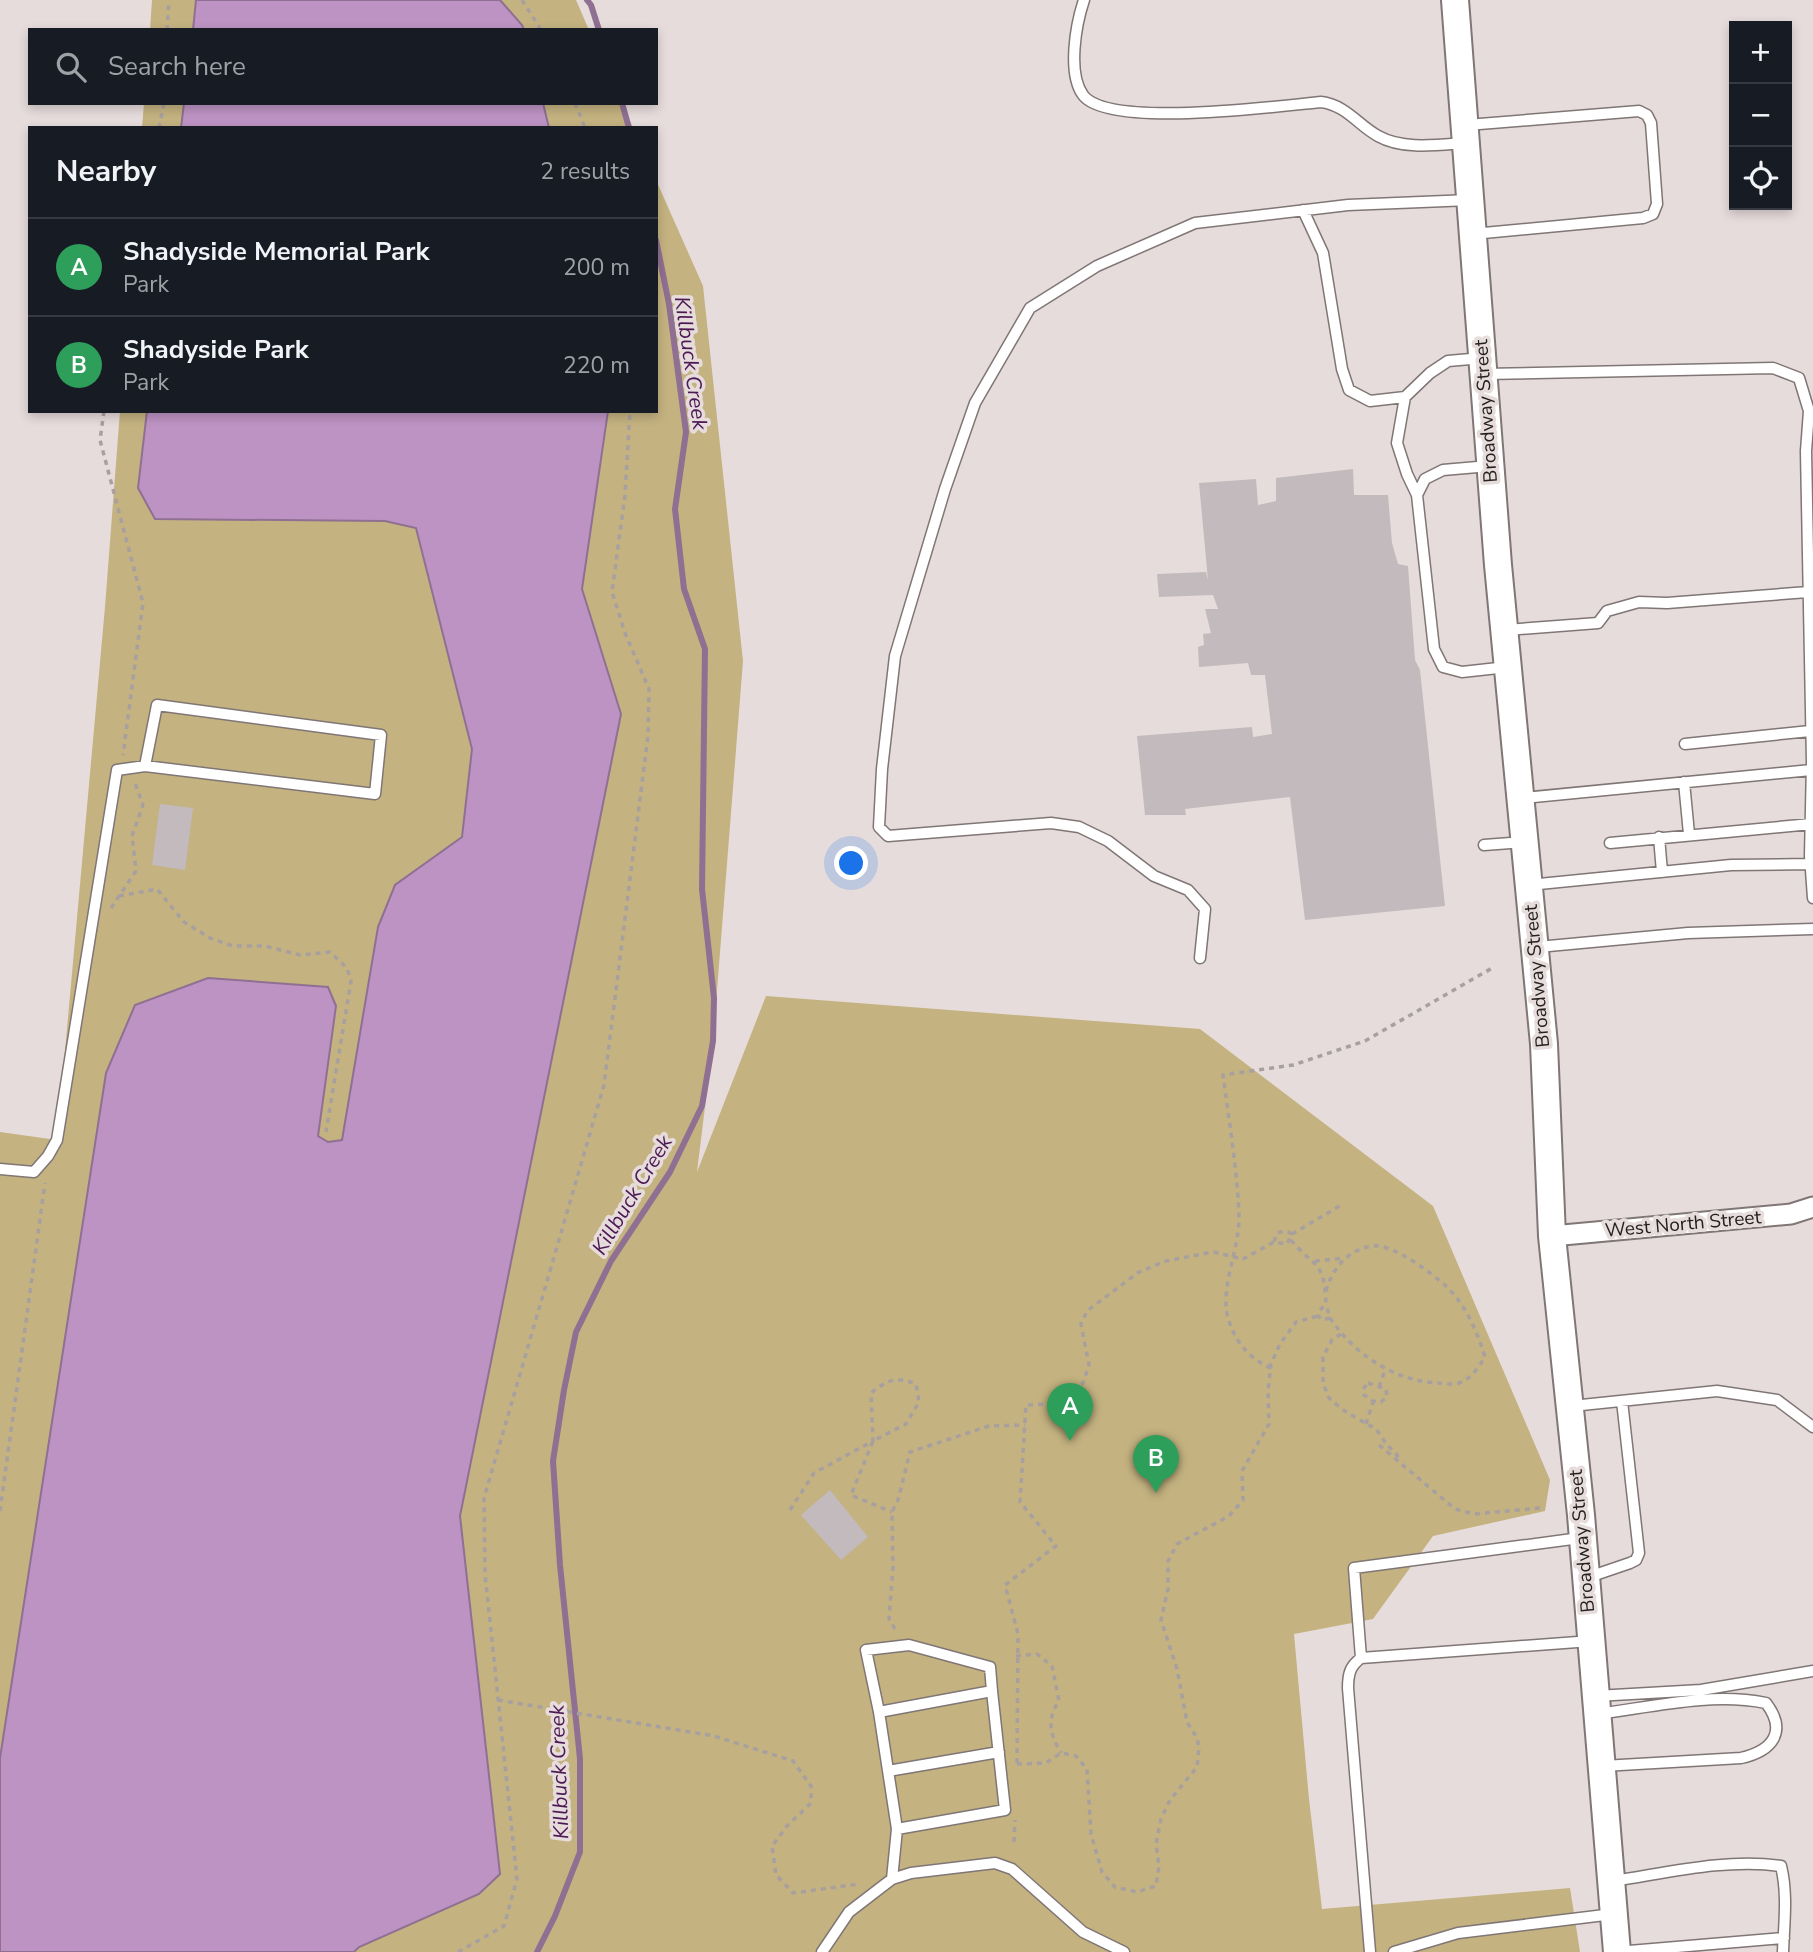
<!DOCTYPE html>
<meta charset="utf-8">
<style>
body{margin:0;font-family:"Nunito Sans",sans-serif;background:#20242c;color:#f1f3f6}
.controls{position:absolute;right:21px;top:21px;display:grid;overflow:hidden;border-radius:0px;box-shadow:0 4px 10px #0003}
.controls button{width:63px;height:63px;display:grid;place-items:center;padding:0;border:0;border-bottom:2px solid #363941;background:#171b24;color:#f1f3f6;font:35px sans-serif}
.you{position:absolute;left:852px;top:864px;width:24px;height:24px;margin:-18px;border:5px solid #fff;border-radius:50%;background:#1a73e8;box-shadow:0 0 0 10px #1a73e833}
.badge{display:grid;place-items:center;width:46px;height:46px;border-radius:50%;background:#1a73e8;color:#fff;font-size:23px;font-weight:700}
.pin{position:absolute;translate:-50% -58px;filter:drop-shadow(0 2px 4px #0008)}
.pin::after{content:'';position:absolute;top:37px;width:24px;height:21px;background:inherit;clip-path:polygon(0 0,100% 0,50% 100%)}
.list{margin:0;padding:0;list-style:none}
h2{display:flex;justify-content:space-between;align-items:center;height:91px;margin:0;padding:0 28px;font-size:30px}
h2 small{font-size:23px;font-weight:400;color:#9ea1a6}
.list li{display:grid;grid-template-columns:46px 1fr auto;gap:21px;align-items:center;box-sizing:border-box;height:98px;padding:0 28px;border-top:2px solid #363941}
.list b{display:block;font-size:26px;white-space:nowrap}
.list p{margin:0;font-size:23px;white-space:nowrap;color:#9ea1a6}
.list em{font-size:23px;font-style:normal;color:#9ea1a6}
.icon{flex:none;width:38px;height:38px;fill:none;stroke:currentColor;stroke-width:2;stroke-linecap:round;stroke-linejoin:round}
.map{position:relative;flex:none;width:1813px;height:1952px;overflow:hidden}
.search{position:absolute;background:#171b24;box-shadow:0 4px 10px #0003;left:28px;top:28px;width:630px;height:77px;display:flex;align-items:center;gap:18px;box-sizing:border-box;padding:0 24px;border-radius:0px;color:#9ea1a6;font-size:26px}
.panel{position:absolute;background:#171b24;box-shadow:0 4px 10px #0003;left:28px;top:126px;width:630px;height:287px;border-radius:0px}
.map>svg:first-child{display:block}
.green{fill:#c4b280}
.water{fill:#bd93c3;stroke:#8f7092;stroke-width:2}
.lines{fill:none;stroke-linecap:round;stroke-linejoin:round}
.stream{stroke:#8f7092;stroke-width:6}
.building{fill:#c3babd}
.service-casing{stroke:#7f7675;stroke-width:13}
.minor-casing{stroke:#7f7675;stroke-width:23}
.secondary-casing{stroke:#7f7675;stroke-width:30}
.path{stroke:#a8a09f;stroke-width:3.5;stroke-dasharray:5 5;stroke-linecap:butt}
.service{stroke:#fff;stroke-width:10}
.minor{stroke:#fff;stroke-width:19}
.secondary{stroke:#fff;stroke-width:26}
.labels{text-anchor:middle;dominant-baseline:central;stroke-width:7;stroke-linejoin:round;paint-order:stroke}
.street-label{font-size:19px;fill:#23201f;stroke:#e6dcdb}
.water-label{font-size:21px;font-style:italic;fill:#4d1955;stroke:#e6dcdb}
</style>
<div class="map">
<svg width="1813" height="1952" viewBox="0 0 1813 1952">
<rect width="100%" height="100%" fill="#e6dcdb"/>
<path class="green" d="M152,0H576L589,30H150Z
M144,103H622L633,128H142Z
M656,180L703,286L743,661L713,1041L697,1172L766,996L1200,1029L1433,1206L1550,1480L1545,1511L1433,1536L1373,1619L1294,1634L1309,1799L1322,1909L1570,1888L1580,1952H0V1132L57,1140L105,607L120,411H656Z"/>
<path class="water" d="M196,0H500L522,25L524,30H193Z
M184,103H543L549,128H181Z
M147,411H608L582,589L621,714L460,1516L500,1874L479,1894L359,1947L354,1952H0V1758L106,1073L135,1005L208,978L328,987L336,1006L318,1136L328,1142L342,1140L378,927L395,885L462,837L472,749L416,528L385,521L155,519L138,488Z"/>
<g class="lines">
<path class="stream" d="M587,0L591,5L599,30
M622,103L629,128
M537,1952L555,1916L580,1852V1759L560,1565L553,1461L564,1390L576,1332L611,1261L670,1172L702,1106L713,1041L714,998L702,889L705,649L684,589L675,509L686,432L669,304L656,240"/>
</g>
<path class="building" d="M1353,469L1354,495H1388L1392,543L1398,564L1408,566L1415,660L1420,670L1445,906L1305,920L1290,797L1185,809L1186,815H1145L1137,736L1252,727L1253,737L1272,734L1265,675H1251L1248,663L1199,667L1198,647L1204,645L1203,634L1211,633L1205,609H1218L1213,595L1159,597L1157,574L1206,572L1208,580L1199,483L1256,479L1258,505L1276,501V478Z
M160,804L193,808L185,870L152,865Z
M830,1490L868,1537L841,1560L801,1515Z"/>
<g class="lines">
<g class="service-casing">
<path id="service" d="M1084,0C1076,24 1067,73 1083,95C1108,129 1279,106 1321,102C1346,105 1358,125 1378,136C1403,150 1437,145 1465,143
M1467,125L1639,111L1647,115L1651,123L1657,204L1653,214L1643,218L1473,234
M1303,210L1323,253L1342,369L1349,390L1370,401L1405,397
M1482,358L1448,361L1430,373L1405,397L1397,443L1407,474L1417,495L1434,649L1443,667L1462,672L1507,667
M1484,374L1773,368L1799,378L1809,411L1806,451L1812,762L1810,856L1813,898
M1417,495L1425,479L1443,470L1489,466
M1506,630L1598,623L1607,611L1639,602L1667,603L1808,592
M1685,744L1810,731
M1684,782L1689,834
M1523,798L1811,770
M1659,837L1662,872
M1610,843L1811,824
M1484,845L1524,842
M1529,885L1731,865L1810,864
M1538,947L1688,933L1813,929
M1200,958L1205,909L1188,890L1154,876L1108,841L1079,827L1051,823L888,836L879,827L882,769L895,656L945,489L975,403L1030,308L1097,266L1195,223L1348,205L1470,200
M0,1169L34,1172L48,1156L57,1140L117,770L145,766L375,794L381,735L157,705L145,766
M1572,1406L1717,1391L1777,1400L1813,1427
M1586,1578L1630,1563L1636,1560L1639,1553L1622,1401
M1361,1658L1354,1568L1580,1538
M1596,1696L1701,1690L1813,1671
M879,1712L866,1650L909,1645L990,1667L992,1691
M1598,1714C1652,1707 1711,1692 1766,1703C1788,1732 1772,1751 1741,1758L1603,1766
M888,1771L999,1752
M892,1879L897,1829L879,1712L992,1691L1005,1810L897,1829
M1613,1881C1667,1873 1726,1858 1781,1866C1788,1895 1784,1923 1783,1952
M822,1952L849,1912L892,1879L911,1873L995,1863L1012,1869L1083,1932L1124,1952
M1370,1952L1348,1688C1348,1674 1350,1666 1361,1658L1591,1641
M1394,1952L1458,1933L1613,1914
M1617,1952L1784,1938"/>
</g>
<g class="minor-casing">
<path id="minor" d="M1552,1236L1791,1214L1813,1207"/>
</g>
<g class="secondary-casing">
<path id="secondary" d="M1455,0L1498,565L1544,1044L1552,1236L1581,1515L1617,1952"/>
</g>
<path class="path" d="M522,0L541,30
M167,30L169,0
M575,103L585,128
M159,128L164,103
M104,411L100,440L143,603L123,755
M119,896L157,889L184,922L210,938L233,946H265L300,955L330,952L347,968L351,981L326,1132
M111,908L136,871L132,836L143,805L135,783
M1292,1234L1343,1204
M1291,1240C1316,1270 1324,1259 1326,1304L1319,1311L1318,1316L1323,1320L1330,1318L1326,1304
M1315,1261L1344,1258
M1326,1291C1332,1269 1348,1249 1373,1246C1392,1243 1433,1274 1447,1287C1466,1306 1477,1331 1485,1357C1478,1368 1472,1378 1459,1383C1453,1385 1444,1383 1438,1383C1394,1381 1354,1354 1330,1318
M1341,1334L1332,1340L1323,1357V1383L1329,1398L1343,1410L1376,1429L1387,1445L1396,1453L1400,1462
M1271,1368C1250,1359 1236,1343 1229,1321C1218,1291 1240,1249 1239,1215C1237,1168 1229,1121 1223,1075L1293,1065L1365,1041L1494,967
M1368,1383L1386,1389L1387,1397L1381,1402L1373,1401L1364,1395L1363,1389Z
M1379,1387L1385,1370
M1366,1424L1373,1402
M1379,1445L1455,1509L1474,1514L1540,1508
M790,1510L814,1473L873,1441L871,1393C887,1380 896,1376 916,1384L919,1402L906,1424L873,1441L851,1495L892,1512
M0,1511L45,1183
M895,1629L889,1619L893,1567L892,1512L898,1500L910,1452L989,1426L1025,1425
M1016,1656L1037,1654L1052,1666L1059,1701C1046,1720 1050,1734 1061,1753
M498,1700L714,1736L793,1761L811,1786V1803L787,1826L772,1846L776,1875L793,1893L859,1884
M1017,1763L1018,1634L1005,1585L1056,1546L1020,1502L1026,1405L1053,1404L1062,1395L1074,1391L1083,1383L1089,1365L1081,1324L1087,1311L1139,1272L1166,1261L1213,1252L1243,1259L1274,1242L1287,1244L1292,1234C1286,1230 1283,1231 1277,1233L1274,1242
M1017,1764L1046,1763L1061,1753L1076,1756L1087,1769L1091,1834L1102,1872L1115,1887L1137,1892L1156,1886L1159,1866L1156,1844L1161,1819L1170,1800L1197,1767L1199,1748L1197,1738L1187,1722L1177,1669L1161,1620L1168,1589V1561L1177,1544L1229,1516L1243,1500L1242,1471L1269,1424L1268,1391L1271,1364L1280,1344L1296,1322L1318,1316
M1014,1842L1015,1820
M458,1952L504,1926L517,1879L485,1574L484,1498L604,1085L648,736L649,689L625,633L612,592L625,495L630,411"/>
<use href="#service" class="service"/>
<use href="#minor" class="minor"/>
<use href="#secondary" class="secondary"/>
</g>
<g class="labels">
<g class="street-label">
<text transform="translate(1486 411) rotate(-94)">Broadway Street</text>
<text transform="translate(1537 976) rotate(-95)">Broadway Street</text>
<text transform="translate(1683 1224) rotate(-5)">West North Street</text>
<text transform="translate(1582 1541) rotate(-95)">Broadway Street</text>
</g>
<g class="water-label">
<text transform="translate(691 363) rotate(82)">Killbuck Creek</text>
<text transform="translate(632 1195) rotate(-59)">Killbuck Creek</text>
<text transform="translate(559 1772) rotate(-92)">Killbuck Creek</text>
</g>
</g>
</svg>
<div class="controls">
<button>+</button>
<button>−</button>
<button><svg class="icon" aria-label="locate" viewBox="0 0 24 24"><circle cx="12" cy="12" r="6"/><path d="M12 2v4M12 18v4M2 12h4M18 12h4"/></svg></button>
</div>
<div class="you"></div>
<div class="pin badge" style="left:1070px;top:1441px;background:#2e9e5b">A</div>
<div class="pin badge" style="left:1156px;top:1493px;background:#2e9e5b">B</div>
<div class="search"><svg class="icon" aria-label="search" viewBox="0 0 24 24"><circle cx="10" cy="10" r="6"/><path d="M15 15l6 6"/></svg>Search here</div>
<section class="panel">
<h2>Nearby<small>2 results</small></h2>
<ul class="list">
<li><span class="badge" style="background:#2e9e5b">A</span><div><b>Shadyside Memorial Park</b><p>Park</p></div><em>200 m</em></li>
<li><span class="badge" style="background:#2e9e5b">B</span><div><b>Shadyside Park</b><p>Park</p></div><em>220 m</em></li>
</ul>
</section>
</div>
